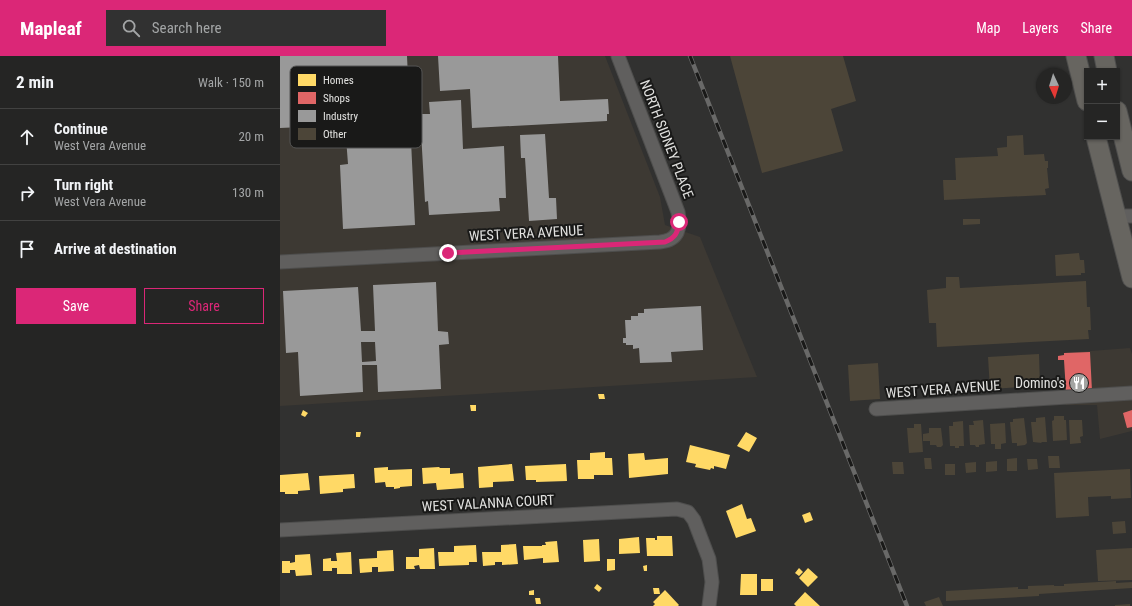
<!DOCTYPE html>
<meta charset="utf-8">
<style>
body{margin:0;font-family:"Roboto Condensed",sans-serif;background:#313131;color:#f1f3f6}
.controls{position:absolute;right:12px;top:12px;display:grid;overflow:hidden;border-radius:0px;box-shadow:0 1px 3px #0004}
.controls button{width:36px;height:36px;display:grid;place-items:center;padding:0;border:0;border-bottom:1px solid #424241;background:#252524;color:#f1f3f6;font:20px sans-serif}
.compass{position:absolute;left:756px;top:12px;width:36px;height:36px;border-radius:50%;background:#252524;box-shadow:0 1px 3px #0004;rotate:176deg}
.stop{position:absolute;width:12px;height:12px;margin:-9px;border:3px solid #db2777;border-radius:50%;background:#fff}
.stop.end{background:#db2777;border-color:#fff;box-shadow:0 1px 4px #0008}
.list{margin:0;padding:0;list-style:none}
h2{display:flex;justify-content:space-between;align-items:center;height:52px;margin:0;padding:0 16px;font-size:17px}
h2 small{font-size:13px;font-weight:400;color:#a3a5a6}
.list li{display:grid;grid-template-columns:26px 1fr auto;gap:12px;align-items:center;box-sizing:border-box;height:56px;padding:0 16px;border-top:1px solid #424241}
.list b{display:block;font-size:15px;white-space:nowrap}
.list p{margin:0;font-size:13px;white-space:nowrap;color:#a3a5a6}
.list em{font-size:13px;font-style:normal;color:#a3a5a6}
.actions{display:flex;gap:8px;padding:12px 16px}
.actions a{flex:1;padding:9px 0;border:1px solid #db2777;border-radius:0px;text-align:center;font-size:14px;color:#db2777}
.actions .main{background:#db2777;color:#fff}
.icon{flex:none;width:22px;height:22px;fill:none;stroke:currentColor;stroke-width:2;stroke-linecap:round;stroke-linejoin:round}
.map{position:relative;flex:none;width:852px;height:550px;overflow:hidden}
header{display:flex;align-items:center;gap:24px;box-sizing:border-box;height:56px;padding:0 20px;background:#db2777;color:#fff}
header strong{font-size:19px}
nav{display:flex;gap:22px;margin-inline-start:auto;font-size:14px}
.search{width:280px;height:36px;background:#313131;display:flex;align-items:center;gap:10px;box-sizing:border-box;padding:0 14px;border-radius:0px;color:#a3a5a6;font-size:15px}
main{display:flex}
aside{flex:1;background:#252524}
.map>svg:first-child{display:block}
.built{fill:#3d3933}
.homes{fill:#ffd966}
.shops{fill:#e06666}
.industry{fill:#999;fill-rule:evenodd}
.building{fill:#4c4538}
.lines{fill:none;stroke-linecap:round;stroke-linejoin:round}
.street-casing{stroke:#4e4e4d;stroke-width:15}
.secondary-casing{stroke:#4e4e4d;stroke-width:21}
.street{stroke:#605f5e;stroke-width:13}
.secondary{stroke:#676560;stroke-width:19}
.rail-casing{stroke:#696968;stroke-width:4.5}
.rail{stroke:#191918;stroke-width:3;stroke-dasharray:9;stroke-linecap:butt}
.route{stroke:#db2777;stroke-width:5}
.labels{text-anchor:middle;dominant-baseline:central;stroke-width:4;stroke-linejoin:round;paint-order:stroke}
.street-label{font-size:14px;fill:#e2e2e0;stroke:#191918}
.poi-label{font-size:14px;fill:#e2e2e0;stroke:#191918;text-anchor:end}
.key{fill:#191918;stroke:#555554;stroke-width:1}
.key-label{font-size:11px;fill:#e2e2e0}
</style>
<header>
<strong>Mapleaf</strong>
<div class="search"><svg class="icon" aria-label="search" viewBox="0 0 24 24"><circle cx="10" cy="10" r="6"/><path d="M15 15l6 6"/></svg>Search here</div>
<nav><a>Map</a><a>Layers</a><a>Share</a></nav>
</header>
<main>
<aside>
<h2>2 min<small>Walk · 150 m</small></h2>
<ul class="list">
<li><svg class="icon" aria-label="ahead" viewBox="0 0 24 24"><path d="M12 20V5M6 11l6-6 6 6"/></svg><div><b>Continue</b><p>West Vera Avenue</p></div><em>20 m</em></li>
<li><svg class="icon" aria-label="right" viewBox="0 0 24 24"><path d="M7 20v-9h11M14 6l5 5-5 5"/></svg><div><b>Turn right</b><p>West Vera Avenue</p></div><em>130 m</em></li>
<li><svg class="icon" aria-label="arrive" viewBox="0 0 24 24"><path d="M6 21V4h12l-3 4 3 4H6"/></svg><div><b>Arrive at destination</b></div></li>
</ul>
<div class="actions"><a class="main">Save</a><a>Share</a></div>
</aside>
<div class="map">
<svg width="852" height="550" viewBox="0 0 852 550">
<rect width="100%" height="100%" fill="#313130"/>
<path class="built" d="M0,0H325L380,141L385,169L420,181L477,321L0,350Z
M850,292L852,298V375L820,383L817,349H786L784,297Z"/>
<path class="homes" d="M318,338H324L325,343H319Z
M190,349H196V355H191Z
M23,354L28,357L25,361L21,359Z
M76,376H81L80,381H76Z
M466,376L477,382L469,396L457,390Z
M410,389L450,399L446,413L434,410V413L431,412L430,414L415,411L416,408L406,406Z
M325,396V402H332L333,419H314V423H298L297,404H310V397Z
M364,397L365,404L388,402V418L349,422L348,398Z
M232,408L234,425L213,426V431L199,432L198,411Z
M286,408L287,425L256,426V424H246L245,410Z
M108,411V414L132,413V430L120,431V432L114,433V431H106L105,426L95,427L94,412Z
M159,411L160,412H170V418L183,417L184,432L157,434L156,427L143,428L142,412Z
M28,417L30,434L18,435V438H5V436H0V419Z
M74,418L75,432L63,433V436L40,438L39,420Z
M462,448L467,463L471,462L476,475L456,482L446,455Z
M530,456L533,464L525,467L522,459Z
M377,480H392L393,500H367L366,482H375V484H377Z
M359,481L360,497L339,498V483Z
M319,483L320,505L304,506L303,484Z
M277,485L279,506L263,507V502L244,504L243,490H262V489H266L265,486Z
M236,488L238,508L222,509V506H215V509L203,510L202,496H221V489Z
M196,489L197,506H189V509L159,510L158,496H174V490Z
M154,492L155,513H140L139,509L134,510L135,513H126V501H139V493Z
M113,494L114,515L98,516V511H92V516L80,517L79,503L97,502V495Z
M71,496L72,518H57V512H52V515H43V503L51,502V505H57L56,497Z
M30,498L32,519L16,520L15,514H10V517H2V505H10V507L15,506V499Z
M327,503H335V514L327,515Z
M367,509V515H364L363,510Z
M519,512L523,516L519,520L515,517Z
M528,512L538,521L528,531L519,522Z
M461,518H477V539H460Z
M481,523H493V535H481Z
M317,528L322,532L319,536L314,532Z
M373,532H379L380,538H374Z
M254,534V539H249V535Z
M385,534L399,549L398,550H373L375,548L373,546Z
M525,536L540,550H516L514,548Z
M255,542H260L261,548H256Z"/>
<path class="shops" d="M810,296L812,335L786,336L784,304H778V300L784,299V297Z
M852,354V371L847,372L843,357Z"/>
<path class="industry" d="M0,0H127L135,169L63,173L60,109L68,108L65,69L0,72Z
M158,0H278L280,45L328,43L329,58H327V65L192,72L190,33L160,35Z
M181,44L183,93L224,90L226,142H219L220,155L149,159L148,145L145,146L140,58H150L149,46Z
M265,78L269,142H276L277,163L249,165L245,102H241L240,79Z
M156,226L158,275L168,276L169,288L159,289L161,333L98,336L97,309H82L83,336L20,340L18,296L6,297L3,235L78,231L81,275H95L93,229ZM81,286H95L96,305L82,306Z
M421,250L423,294L391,296L392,306L360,307L359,292L353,293V289H346V287H343V282H346L345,264H351V260H358V257H364V253Z"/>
<path class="building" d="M450,0H563L576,45L551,53L563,95L482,117Z
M743,79L744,99L764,98L765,105H768V112H767L769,132L765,133L766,139L664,144L663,124H676L675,102L718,100L717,92L727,91V80Z
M683,163H700V168L683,169Z
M799,197L800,204H804L805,217H801V219L776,220L775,199Z
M666,221H679L680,232L806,225L807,251H810L811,274H808L809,283L657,291L656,267H649L647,234L666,232Z
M759,298L760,330L710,333L708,301Z
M598,307L600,343L570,345L568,309Z
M774,360H784V364H786L787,384L773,385L772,365L774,364Z
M765,361L767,386H761L762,387L753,386L751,366H756V362Z
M744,362L747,387L745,389L737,390V387H732L730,366H733V363Z
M703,364L705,388L699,389V391H696L695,389H690L689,369H694L693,365Z
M789,364H802L803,380L800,381L801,387L790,388Z
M683,365L684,390H679V392H675V390H670L669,370H673V366Z
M725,367L726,387L721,388V393H715V388H711L710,368Z
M634,368H641L643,396L629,397L627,372H634Z
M649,372H661L663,389L661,391H657L656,389H650V385H643V378L649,377Z
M768,400H779L780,412H769Z
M644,402H651L652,413H645Z
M737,402V415H727V403Z
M747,403H757L758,413L748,414Z
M717,405V415L706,416V406Z
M612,406H623L624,418H613Z
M696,406V416L686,417L685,407Z
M665,408H675V419H665Z
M850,413L851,442L831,443V440L808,441L809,460L776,462L774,417Z
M845,465L846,477L833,478L832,466Z
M852,492V524L818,525L816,494Z
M836,525V527L852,526V532L759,538V540L666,545V535L738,531V533H748V530L774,529V530H784V528Z
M659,541L663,550H646L644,546Z
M850,548V550H835V549Z"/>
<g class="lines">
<g class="street-casing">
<path id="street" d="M836,160H852
M0,206L380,186C399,184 401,172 398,156L338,0
M596,353L852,337
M0,474L397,453L408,456L414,464L429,503L432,526L429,550"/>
</g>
<g class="secondary-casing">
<path id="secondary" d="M796,0L807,45
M824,0L827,15
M837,55L852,115
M816,81L852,222"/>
</g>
<use href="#street" class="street"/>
<use href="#secondary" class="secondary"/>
<g class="rail-casing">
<path id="rail" d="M410,0L627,550"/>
</g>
<use href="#rail" class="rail"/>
</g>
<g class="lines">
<path class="route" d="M168,197L385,186C395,182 398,177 399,166"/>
</g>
<defs>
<g id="restaurant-disc" transform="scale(1)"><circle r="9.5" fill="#a4a4a2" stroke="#191918"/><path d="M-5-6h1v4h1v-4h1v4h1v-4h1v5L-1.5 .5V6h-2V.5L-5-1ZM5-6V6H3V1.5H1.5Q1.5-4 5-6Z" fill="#fff"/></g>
</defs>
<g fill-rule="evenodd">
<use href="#restaurant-disc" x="799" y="327"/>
</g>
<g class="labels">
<g class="street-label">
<text transform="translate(387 83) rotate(69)">NORTH SIDNEY PLACE</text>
<text transform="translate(246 177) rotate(-3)">WEST VERA AVENUE</text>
<text transform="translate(663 333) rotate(-4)">WEST VERA AVENUE</text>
<text transform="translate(208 447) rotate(-3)">WEST VALANNA COURT</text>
</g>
<g class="poi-label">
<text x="785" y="327">Domino's</text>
</g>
</g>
<rect x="10" y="10" width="132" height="82" rx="6" class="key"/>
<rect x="18" y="18" width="18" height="12" fill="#ffd966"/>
<rect x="18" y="36" width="18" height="12" fill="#e06666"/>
<rect x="18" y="54" width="18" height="12" fill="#999"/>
<rect x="18" y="72" width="18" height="12" fill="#4c4538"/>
<g class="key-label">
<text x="43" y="28">Homes</text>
<text x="43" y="46">Shops</text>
<text x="43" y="64">Industry</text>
<text x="43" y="82">Other</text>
</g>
</svg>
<div class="controls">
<button>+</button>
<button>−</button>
</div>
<svg class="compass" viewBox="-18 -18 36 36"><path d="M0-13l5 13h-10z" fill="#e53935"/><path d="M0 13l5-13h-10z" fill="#a3a5a6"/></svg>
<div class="stop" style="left:399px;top:166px"></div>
<div class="stop end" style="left:168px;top:197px"></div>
</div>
</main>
